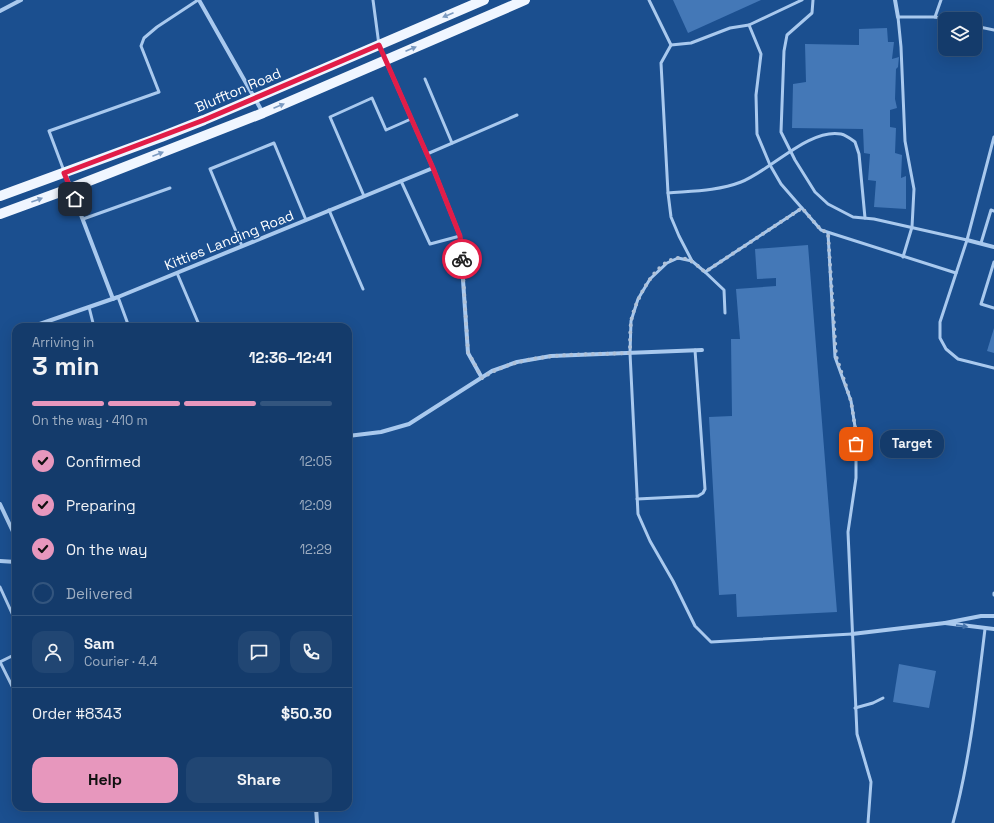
<!DOCTYPE html>
<meta charset="utf-8">
<style>
body{margin:0;font-family:"Space Grotesk",sans-serif;background:#214673;color:#f1f3f6;height:100vh;display:flex;flex-direction:column;font-size:15px;white-space:nowrap}
*{box-sizing:border-box;margin:0}
p{font-size:13px;color:#9dadc1}
.icon{flex:none;width:22px;height:22px;fill:none;stroke:currentColor;stroke-width:2;stroke-linecap:round;stroke-linejoin:round}
.map{position:relative;flex:1;overflow:hidden}
.drawer{position:absolute;left:12px;top:323px;width:340px;height:488px;display:flex;flex-direction:column;background:#143b6b;border-radius:12px;box-shadow:0 4px 16px #0002,0 0 0 1px #33557e}
.drawer>*{flex:none}
.controls{position:absolute;left:938px;top:12px;display:grid;gap:8px}
.controls a{display:grid;place-items:center;width:44px;height:44px;border-radius:8px;background:#143b6b;box-shadow:0 4px 16px #0002,0 0 0 1px #33557e;font-size:20px}
.pin{position:absolute;display:grid;place-items:center;width:34px;height:34px;color:#fff;margin:-17px;border-radius:8px;box-shadow:0 2px 6px #0006}
.courier{position:absolute;display:grid;place-items:center;width:40px;height:40px;margin:-20px;border:3px solid #e11d48;border-radius:50%;background:#fff;color:#222;box-shadow:0 1px 5px #0007}
.bubble{position:absolute;height:28px;border-radius:12px;background:#143b6b;box-shadow:0 4px 16px #0002,0 0 0 1px #33557e;font-size:13px;font-weight:600;line-height:28px;text-align:center}
.summary em{font-style:normal;font-weight:600}
.summary div{display:flex;flex-direction:column-reverse}
.summary{display:flex;align-items:center;justify-content:space-between;height:68px;padding:0 20px}
h1{font-size:26px;font-weight:600;line-height:30px}
.bar{display:grid;grid-template-columns:repeat(4,1fr);gap:6px 4px;align-content:center;height:48px;padding:0 20px}
.bar i{height:5px;border-radius:3px;background:#33557e}
.bar .active{background:#e797bd}
.bar p{grid-column:span 4}
.line{display:flex;align-items:center;gap:10px;padding:0 20px;border-top:1px solid #33557e}
.line div{flex:1}
.round{display:grid;place-items:center;flex:none;width:42px;height:42px;border-radius:12px;background:#214673}
ol{padding:0 20px;list-style:none}
li{display:flex;align-items:center;gap:12px;height:44px}
li p{margin-inline-start:auto}
li .icon{padding:4px;border-radius:50%;background:#e797bd;color:#111;stroke-width:4}
li:last-child{color:#9dadc1}
li i{width:22px;height:22px;border:2px solid #33557e;border-radius:50%}
.primary-button{display:flex;gap:8px;margin-top:auto;padding:8px 20px}
.primary-button a{flex:1;height:46px;border-radius:12px;background:#e797bd;color:#111;font-size:16px;font-weight:600;line-height:46px;text-align:center}
.primary-button a+a{background:#214673;color:#f1f3f6}
.map>svg:first-child{display:block}
.building{fill:#4478b7}
.lines{fill:none;stroke-linecap:round;stroke-linejoin:round}
.service{stroke:#a9c9ee;stroke-width:3}
.minor{stroke:#a9c9ee;stroke-width:4}
.primary{stroke:#f0f6ff;stroke-width:10}
.oneway{fill:#7b9ac1}
.oneway2{fill:#4674ac}
.done{stroke:#afc1d8;stroke-width:4;stroke-dasharray:0 7.2}
.route{stroke:#e11d48;stroke-width:5}
.labels{text-anchor:middle;dominant-baseline:central;stroke-width:3;stroke-linejoin:round;paint-order:stroke}
.street-label{font-size:14px;fill:#fff;stroke:#1b4f8f}
</style>
<div class="map">
<svg width="994" height="823" viewBox="0 0 994 823">
<rect width="100%" height="100%" fill="#1b4f8f"/>
<g class="building">
<polygon points="673,0 761,0 688,33"/>
<polygon points="887,28 888,42 894,42 892,59 899,57 898,67 896,69 895,99 897,108 890,110 890,127 896,128 895,153 902,155 901,178 906,176 906,209 874,207 876,181 868,180 870,154 864,153 863,129 792,128 793,84 806,82 805,44 859,45 859,29"/>
<polygon points="808,245 837,612 737,617 736,594 719,595 709,417 732,416 731,339 740,339 736,289 776,286 776,278 757,279 755,249"/>
<polygon points="994,328 994,353 987,351"/>
<polygon points="899,664 936,671 929,708 893,702"/>
</g>
<g class="lines">
<g class="service">
<polyline points="373,0 379,45 385,58"/>
<polyline points="649,0 671,45 661,63 668,193 671,217 679,236 692,261"/>
<polyline points="802,0 749,25 761,54 756,95 757,134 770,165 781,184 821,230 956,273"/>
<polyline points="813,0 812,13 787,35 784,51 781,132 795,160 815,192 828,204 853,217 874,219 967,240"/>
<polyline points="935,17 941,0"/>
<polyline points="975,26 994,30"/>
<polyline points="671,45 691,43 730,28 749,25"/>
<polyline points="425,79 452,143"/>
<polyline points="994,137 967,240 940,322 940,338 946,349 958,359 994,368"/>
<polyline points="427,154 517,115"/>
<polyline points="64,171 49,131 159,92 141,46 144,38 157,27 198,0"/>
<polyline points="401,181 430,244 460,236"/>
<path d="M668,193C692,191 718,191 741,182C770,171 809,128 841,134C846,135 851,139 855,142L859,154L865,218"/>
<polyline points="364,196 330,117 372,98 386,130 411,119"/>
<polyline points="802,208 705,272 692,261 678,258 667,263 650,279 638,299 631,321 630,353 638,514 650,541 673,581 695,626 711,642 852,634"/>
<polyline points="329,210 363,289"/>
<polyline points="83,219 170,188"/>
<polyline points="828,233 835,357 851,401 856,433 856,478 848,532 857,734 871,782 868,823"/>
<polyline points="981,243 991,210 994,211"/>
<polyline points="242,246 210,169 274,143 306,220"/>
<polyline points="903,257 912,227 914,189 905,141 901,47 898,17 935,17 946,19"/>
<polyline points="994,262 981,304 994,308"/>
<polyline points="705,272 724,290 725,313"/>
<polyline points="177,273 200,327"/>
<polyline points="118,297 129,327"/>
<polyline points="89,307 94,327"/>
<polyline points="637,499 698,496 703,493 705,489 695,350"/>
<polyline points="0,587 16,622"/>
<polyline points="994,595 994,593"/>
<polyline points="0,662 16,694"/>
<polyline points="0,662 16,654"/>
<polyline points="855,708 873,703 883,698"/>
<path d="M953,823C970,760 977,694 985,629"/>
</g>
<g class="minor">
<polyline points="199,0 263,113"/>
<polyline points="895,0 898,17"/>
<polyline points="0,11 21,0"/>
<polyline points="386,61 433,168 460,236 468,353 482,378"/>
<polyline points="65,173 113,299"/>
<polyline points="967,240 994,247"/>
<polyline points="31,327 118,297 433,168"/>
<polyline points="348,436 381,432 409,424 492,371 517,362 551,356 702,350"/>
<polyline points="0,504 16,538"/>
<polyline points="0,561 16,562"/>
<polyline points="994,616 981,616 945,623 994,629"/>
<polyline points="852,634 945,623"/>
<polyline points="316,807 317,823"/>
</g>
<g class="primary">
<polyline points="0,196 161,137 204,120 484,0"/>
<polyline points="0,214 71,188 263,113 525,0"/>
</g>
</g>
<defs><path id="oneway-solid" d="M-6-.8H1V-3.2L6.5 0L1 3.2V.8H-6Z"/></defs>
<g class="oneway">
<use href="#oneway-solid" transform="translate(448 15) rotate(157)"/>
<use href="#oneway-solid" transform="translate(411 49) rotate(-23)"/>
<use href="#oneway-solid" transform="translate(279 106) rotate(-23)"/>
<use href="#oneway-solid" transform="translate(158 154) rotate(-21)"/>
<use href="#oneway-solid" transform="translate(37 200) rotate(-20)"/>
</g>
<use class="oneway2" href="#oneway-solid" transform="translate(962 626) rotate(8)"/>
<g class="lines">
<path class="done" d="M462,259L468,352L482,378C523,351 582,355 630,353C630,343 630,332 631,322C634,302 656,259 679,258C690,258 698,266 705,272L802,208L821,230L828,233L836,356L851,401L856,433V444"/>
<polyline class="route" points="75,199 64,173 204,120 379,45 433,168 460,236 462,259"/>
</g>
<g class="labels">
<g class="street-label">
<text transform="translate(238 90) rotate(-23)">Bluffton Road</text>
<text transform="translate(229 240) rotate(-22)">Kitties Landing Road</text>
</g>
</g>
</svg>
<div class="controls">
<a><svg class="icon" aria-label="layers" viewBox="0 0 24 24"><path d="M12 4l9 5-9 5-9-5zM3 14l9 5 9-5"/></svg></a>
</div>
<div class="pin" style="left:856px;top:444px;background:#ea580c"><svg class="icon" aria-label="bag" viewBox="0 0 24 24"><path d="M5 8h14l-1 12H6zM9 8a3 3 0 0 1 6 0"/></svg></div>
<div class="pin" style="left:75px;top:199px;background:#1f2937"><svg class="icon" aria-label="home" viewBox="0 0 24 24"><path d="M3 11l9-7 9 7M6 9v11h12V9"/></svg></div>
<div class="courier" style="left:462px;top:259px"><svg class="icon" aria-label="bike" viewBox="0 0 24 24"><circle cx="6" cy="16" r="4"/><circle cx="18" cy="16" r="4"/><path d="M6 16l4-8h5l3 8M10 8l3 8H6M13 5h3"/></svg></div>
<div class="bubble" style="left:880px;top:430px;width:64px">Target</div>
<section class="drawer">
<div class="summary"><div><h1>3 min</h1><p>Arriving in</p></div><em>12:36–12:41</em></div>
<div class="bar"><i class="active"></i><i class="active"></i><i class="active"></i><i></i><p>On the way · 410 m</p></div>
<ol>
<li><svg class="icon" aria-label="check" viewBox="0 0 24 24"><path d="M5 12l5 5 9-10"/></svg>Confirmed<p>12:05</p></li>
<li><svg class="icon" aria-label="check" viewBox="0 0 24 24"><path d="M5 12l5 5 9-10"/></svg>Preparing<p>12:09</p></li>
<li><svg class="icon" aria-label="check" viewBox="0 0 24 24"><path d="M5 12l5 5 9-10"/></svg>On the way<p>12:29</p></li>
<li><i></i>Delivered</li>
</ol>
<div class="line" style="height:72px"><a class="round"><svg class="icon" aria-label="person" viewBox="0 0 24 24"><circle cx="12" cy="8" r="4"/><path d="M4 21q1-7 8-7t8 7"/></svg></a><div><b>Sam</b><p>Courier · 4.4</p></div><a class="round"><svg class="icon" aria-label="chat" viewBox="0 0 24 24"><path d="M4 5h16v11H9l-5 4z"/></svg></a><a class="round"><svg class="icon" aria-label="phone" viewBox="0 0 24 24"><path d="M5 4h4l2 5-3 2q2 4 5 5l2-3 5 2v4C11 20 4 13 5 4z"/></svg></a></div>
<div class="line" style="height:52px"><div>Order #8343</div><b>$50.30</b></div>
<div class="primary-button"><a>Help</a><a>Share</a></div>
</section>
</div>
